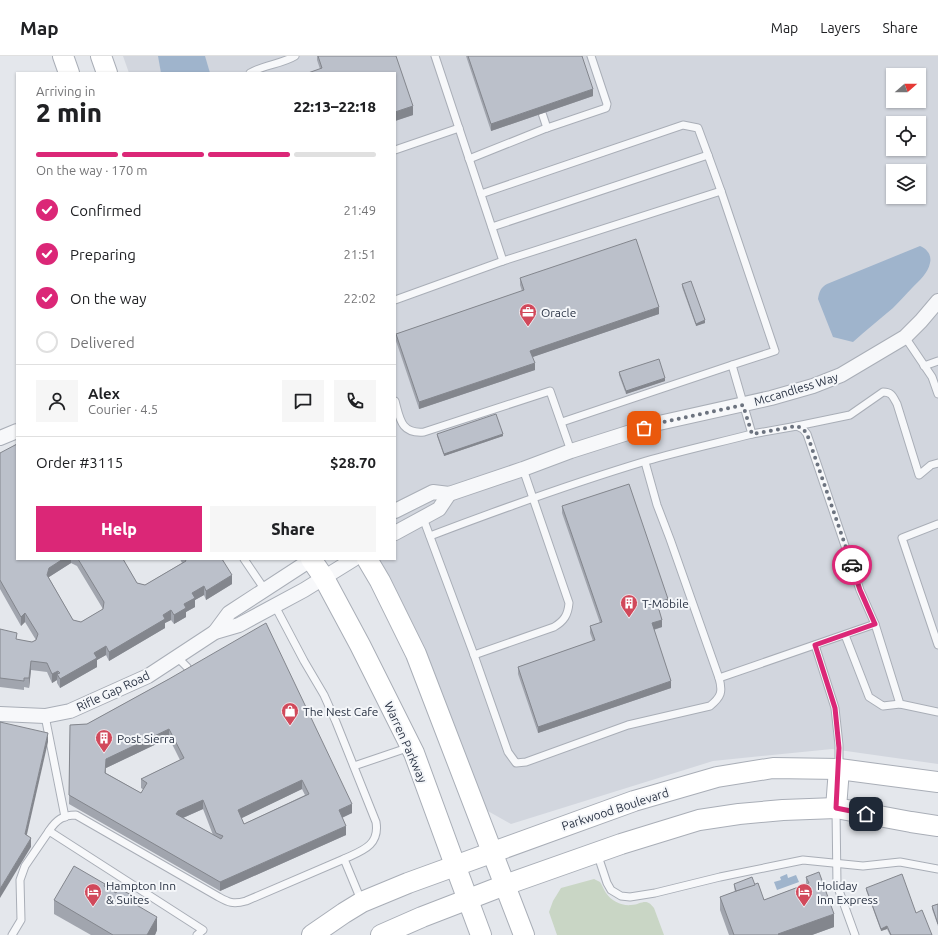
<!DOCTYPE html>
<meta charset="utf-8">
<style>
body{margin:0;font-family:Ubuntu,sans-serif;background:#f6f6f6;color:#202124;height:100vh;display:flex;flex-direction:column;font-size:15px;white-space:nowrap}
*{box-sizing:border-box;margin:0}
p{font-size:13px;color:#757577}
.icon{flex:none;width:22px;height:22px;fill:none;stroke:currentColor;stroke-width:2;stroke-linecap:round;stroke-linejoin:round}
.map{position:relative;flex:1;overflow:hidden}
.panel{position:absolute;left:16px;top:16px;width:380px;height:488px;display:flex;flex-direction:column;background:#fff;border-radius:0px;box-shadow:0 1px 3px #0004}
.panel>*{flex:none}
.needle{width:26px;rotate:70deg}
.tools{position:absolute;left:886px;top:12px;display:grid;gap:8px}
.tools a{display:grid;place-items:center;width:40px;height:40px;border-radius:0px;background:#fff;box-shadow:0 1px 3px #0004;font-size:20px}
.pin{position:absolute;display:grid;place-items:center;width:34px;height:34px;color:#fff;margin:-17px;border-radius:8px;box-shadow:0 2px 6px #0006}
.courier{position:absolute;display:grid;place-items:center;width:40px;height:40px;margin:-20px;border:3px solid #db2777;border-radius:50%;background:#fff;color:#222;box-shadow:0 1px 5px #0007}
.overview em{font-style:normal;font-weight:800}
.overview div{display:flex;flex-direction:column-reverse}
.overview{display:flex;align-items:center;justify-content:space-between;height:68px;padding:0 20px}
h1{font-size:26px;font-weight:800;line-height:30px}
.bar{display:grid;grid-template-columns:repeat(4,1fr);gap:6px 4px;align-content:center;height:48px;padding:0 20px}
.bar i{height:5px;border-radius:3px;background:#e0e0e0}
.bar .on{background:#db2777}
.bar p{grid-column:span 4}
.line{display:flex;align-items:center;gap:10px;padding:0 20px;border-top:1px solid #e0e0e0}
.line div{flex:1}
.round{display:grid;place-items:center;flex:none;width:42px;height:42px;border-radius:0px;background:#f6f6f6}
ol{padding:0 20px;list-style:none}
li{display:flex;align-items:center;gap:12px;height:44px}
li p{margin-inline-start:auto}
li .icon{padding:4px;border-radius:50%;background:#db2777;color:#fff;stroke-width:4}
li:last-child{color:#757577}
li i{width:22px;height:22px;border:2px solid #e0e0e0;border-radius:50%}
.primary-button{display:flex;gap:8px;margin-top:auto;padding:8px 20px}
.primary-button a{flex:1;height:46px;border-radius:0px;background:#db2777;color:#fff;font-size:16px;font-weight:800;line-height:46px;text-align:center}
.primary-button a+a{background:#f6f6f6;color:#202124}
header{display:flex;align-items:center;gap:24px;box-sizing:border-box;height:56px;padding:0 20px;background:#fff;border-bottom:1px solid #e0e0e0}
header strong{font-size:19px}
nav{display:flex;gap:22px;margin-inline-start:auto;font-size:14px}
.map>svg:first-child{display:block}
.built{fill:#d2d6de;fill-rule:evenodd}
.green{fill:#c9d6c5}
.water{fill:#9fb4cc}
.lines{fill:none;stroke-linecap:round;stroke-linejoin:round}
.service-casing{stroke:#a9aeb7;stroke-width:9}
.minor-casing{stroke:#a9aeb7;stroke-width:16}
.secondary-casing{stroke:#a9aeb7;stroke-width:22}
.service{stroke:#f7f8fa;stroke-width:7}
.minor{stroke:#f7f8fa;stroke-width:14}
.secondary{stroke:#fff;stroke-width:20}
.wall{fill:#a1a5ae;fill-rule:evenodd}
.shaded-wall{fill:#83868d}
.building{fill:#bbc0ca;stroke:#83868d;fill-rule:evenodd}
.done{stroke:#6c737f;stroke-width:4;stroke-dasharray:0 7.2}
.route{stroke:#db2777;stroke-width:5}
.labels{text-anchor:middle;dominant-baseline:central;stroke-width:4;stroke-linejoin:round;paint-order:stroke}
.poi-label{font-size:12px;fill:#2b3445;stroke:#f4f6f9;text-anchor:start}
.street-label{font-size:12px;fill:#2b3445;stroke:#f4f6f9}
</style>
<header>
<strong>Map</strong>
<nav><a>Map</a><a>Layers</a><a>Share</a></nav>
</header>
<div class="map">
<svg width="938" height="879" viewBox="0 0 938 879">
<rect width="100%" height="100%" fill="#e4e7ec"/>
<path class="built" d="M123,0H938V708L832,693L713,705L511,768L486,754L377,503H395V17H129ZM893,19H919V45H893ZM893,67H919V93H893ZM893,115H919V141H893Z"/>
<path class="green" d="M594,823L600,826C602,829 604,834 606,837C611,845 622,850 631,849C642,848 646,841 654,852L664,879H557L549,856L553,845L561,832Z"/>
<g class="water">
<polygon points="158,0 205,0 210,17 161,17"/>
<path d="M920,190C927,193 932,199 930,207C928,217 919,225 912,232C906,238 900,245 893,252C880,263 866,274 853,286L833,281L818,243C819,236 821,231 827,228Z"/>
<polygon points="787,818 788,822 796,819 799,826 777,834 774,826 781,824 780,821"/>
</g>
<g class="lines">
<g class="service-casing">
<g id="service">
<path d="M250,17C263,9 282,8 295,0"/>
<polyline points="542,57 547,72"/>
<polyline points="395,94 459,72"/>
<polyline points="469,103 544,73 606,52 607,48 591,0"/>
<polyline points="481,138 683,69 698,72 708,99"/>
<polyline points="492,171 708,99 721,135"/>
<polyline points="395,244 503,205"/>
<polyline points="905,281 932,321 938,338"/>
<polyline points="924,310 938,305"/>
<path d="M395,345C400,363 401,378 424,376L550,335L571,395"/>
<polyline points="562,366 732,309"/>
<path d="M797,370L850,359L883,336C892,336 893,341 897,348L919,419L931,409L938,407"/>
<polyline points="645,406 657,449 670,483 719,622"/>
<path d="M423,462L474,599L508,696L516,707L526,706L628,669L710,650C721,641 723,636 719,622L875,568L860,534L807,378L803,373L797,370L752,378L732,309L775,295L721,135L503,205L435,0"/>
<polyline points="938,468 902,482 938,589"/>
<path d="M430,480C501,453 573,427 646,405C681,395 717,387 752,378"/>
<polyline points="244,503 265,534"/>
<path d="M275,550L304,605L324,639L336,666L376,766C380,790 361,795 344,803L361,844"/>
<polyline points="875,568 900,648 938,656"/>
<polyline points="845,579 869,641 883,650 900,648"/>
<polyline points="815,589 835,652 839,689 839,712"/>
<path d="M474,599L554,571C564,565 568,559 569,547L523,413"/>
<polyline points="177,601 187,611 192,619"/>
<polyline points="45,660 65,761"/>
<polyline points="354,710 410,691"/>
<polyline points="836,754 837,829 855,879"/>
<path d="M49,775C56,764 63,759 76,759L217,840C228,846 232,849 246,845L344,803"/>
<polyline points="597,797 607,827 611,834 621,840 630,841 655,837 720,821 803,804 863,810 900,806 938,813"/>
<polyline points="12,879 21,864 20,824 25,810 49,775 203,874 197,879"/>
</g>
</g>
<g class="minor-casing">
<g id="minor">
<polyline points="0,382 17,375"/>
<polyline points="395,455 433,436 449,438 523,413 571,395 659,367 771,342 813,330 841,319 905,281 921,265 938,245"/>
<polyline points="395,477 439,453 449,438"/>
<polyline points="215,576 229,557 312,503"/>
<polyline points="0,658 45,660 70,655 148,620 215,576 239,569 304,534 354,503"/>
</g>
</g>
<g class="secondary-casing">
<g id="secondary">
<polyline points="63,0 69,17"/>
<polyline points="101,0 107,17"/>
<polyline points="311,503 324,522 360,589 414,697 455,809 481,879"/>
<polyline points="367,503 380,525 416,598 524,879"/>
<polyline points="836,752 839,713"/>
<polyline points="312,879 344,857 362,846 408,827 634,745 717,721 773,712 839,713 938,726"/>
<polyline points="381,879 422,861 505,829 621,788 699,764 739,758 783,754 836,752 911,766 938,770"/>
</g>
</g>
<use href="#service" class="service"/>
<use href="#minor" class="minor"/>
<use href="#secondary" class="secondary"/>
</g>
<g class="wall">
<polygon points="317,0 396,0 413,59 395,65 395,17 320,13 317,4"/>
<polygon points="466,0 582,0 593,40 491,75"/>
<polygon points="520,222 659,258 532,301 535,314 419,353 396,285 396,278 522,235 520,229"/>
<polygon points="682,228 705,267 696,270 682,231"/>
<polygon points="619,316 665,325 626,338 619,319"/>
<polygon points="437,378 503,380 444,400 437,380"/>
<path d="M0,397L17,503H123L137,527L145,529L182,507L180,503H222L232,528L206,544L204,539L195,544V551L186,556V561L174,568L171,564L165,567V572L109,605L106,599L97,604V611L60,632L57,627V624L52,627L47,616L31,614L29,632L24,631V634L0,631V573L17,584L32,586L36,584L25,566L21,570L0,533ZM71,507L77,510L103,553L81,566L73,564L49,522V521Z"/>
<polygon points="562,450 668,550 659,553 662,571 654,574 671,632 538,677 518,618 518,611 593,585 590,577 590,570 600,567 562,457"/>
<path d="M169,623L352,757L342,762L346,779L220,835L69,748L70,669L87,668ZM169,682L180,704L141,723V732L144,734L141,737L106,717V712ZM302,733L305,739L244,768L241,762ZM203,753L213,779L183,762Z"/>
<polygon points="806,821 834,871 812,879 729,879 720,854 720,841 735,836 734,830 734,828 755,829 764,844 806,828"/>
<polygon points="105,830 131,845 157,874 155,879 91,879 54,858 54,844"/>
<polygon points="866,832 916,857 932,879 890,879 887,873 881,875 866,834"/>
<polygon points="938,848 938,870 932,853 932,850"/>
</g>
<g class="shaded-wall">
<polygon points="593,33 593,40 491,75 491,68"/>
<polygon points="413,50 413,59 395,65 395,56"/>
<polygon points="659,251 659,258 530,302 530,295"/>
<polygon points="705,264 705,267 696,270 696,268"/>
<polygon points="535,307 535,314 419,353 419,346"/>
<polygon points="665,322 665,325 626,338 626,335"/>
<polygon points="503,378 503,380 444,400 444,398"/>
<polygon points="63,503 71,503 71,507 49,521 47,528 47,519 49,512"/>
<polygon points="232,519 232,528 206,544 206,535"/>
<polygon points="204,530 204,539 195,544 195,551 186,556 186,561 174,568 174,559 184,548 192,537"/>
<polygon points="668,543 668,550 657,554 657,547"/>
<polygon points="171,554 171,564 165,567 165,572 109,605 109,596 163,559"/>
<polygon points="25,557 25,566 21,570 21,561"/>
<polygon points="662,564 662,571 652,574 652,567"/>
<polygon points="106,590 106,599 97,604 97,611 60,632 60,623 94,597"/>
<polygon points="31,605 31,614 29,632 29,622"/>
<polygon points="58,615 57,624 52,627 52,618"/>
<polygon points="671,625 671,632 538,677 538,671"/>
<polygon points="169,673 169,682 106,712 106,703"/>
<polygon points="48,677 48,686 25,787 25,778"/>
<polygon points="302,724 302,733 238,764 238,754"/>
<polygon points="203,744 203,753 178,764 176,758 178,755"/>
<polygon points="352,748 352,757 339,763 339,754"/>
<polygon points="346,770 346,779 220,835 220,826"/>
<polygon points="31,782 31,791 0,842 0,833"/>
<polygon points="131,839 131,853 128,844"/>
<polygon points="834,858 834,871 812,879 778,879 778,878"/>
<polygon points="157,861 157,874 155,879 147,879"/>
<polygon points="887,870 887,873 881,875 881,873"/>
</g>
<g class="building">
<polygon points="318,0 396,0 413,50 395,56 395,17 308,17 322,12"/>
<polygon points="468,0 582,0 593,33 491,68"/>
<polygon points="636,183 659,251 530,295 535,307 419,346 396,278 524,234 520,222"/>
<polygon points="691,225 705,264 696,268 682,228"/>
<polygon points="659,303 665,322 626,335 619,316"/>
<polygon points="496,358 503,378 444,398 437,378"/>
<polygon points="17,388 17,503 63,503 49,512 47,519 73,564 81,566 103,553 104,546 78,503 123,503 137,527 145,529 186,505 185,503 222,503 232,519 206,535 204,530 192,537 195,542 184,548 186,552 174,559 171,554 163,559 165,563 109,596 106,590 94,597 97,602 60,623 57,618 60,617 58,615 52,618 47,607 31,605 29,622 24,622 24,625 0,622 0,573 17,577 16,583 32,586 36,584 38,578 25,557 21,561 0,524 0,397"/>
<polygon points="629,428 668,543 657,547 662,564 652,567 671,625 538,671 518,611 595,584 590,570 602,566 562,450"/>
<path d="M266,567L352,748L339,754L346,770L220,826L69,739L70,669L87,668L169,623ZM169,673L184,702L141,723L147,727L141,737L105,717L106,703ZM302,724L309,738L244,768L238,754ZM203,744L216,777L223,780L221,783L176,758L178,755Z"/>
<polygon points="0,666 48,677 25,778 31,782 0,833"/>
<polygon points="74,810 105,828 104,830 116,837 119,832 131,839 128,844 157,861 147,879 113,879 54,844"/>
<polygon points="819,816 834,858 778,878 779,879 734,879 720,841 758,827 764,844 809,827 806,821"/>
<polygon points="902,818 916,857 922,854 932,879 891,879 887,870 881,873 866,832"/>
<polygon points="752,821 755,829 736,835 734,828"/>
<polygon points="938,848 938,868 932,850"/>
</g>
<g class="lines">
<polyline class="done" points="644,372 659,367 743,349 752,378 797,370 803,373 807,378 852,509"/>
<polyline class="route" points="852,509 860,534 875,568 815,589 835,652 839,692 836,752 866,758"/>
</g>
<defs>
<g id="office-pin" transform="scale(0.9)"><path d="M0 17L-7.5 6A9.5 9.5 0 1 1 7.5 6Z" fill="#d1495b" stroke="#f4f6f9"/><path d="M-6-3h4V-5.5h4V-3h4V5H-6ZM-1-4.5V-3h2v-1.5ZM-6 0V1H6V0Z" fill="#fff"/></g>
<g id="building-pin" transform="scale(0.9)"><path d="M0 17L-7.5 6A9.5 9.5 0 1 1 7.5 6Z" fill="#d1495b" stroke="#f4f6f9"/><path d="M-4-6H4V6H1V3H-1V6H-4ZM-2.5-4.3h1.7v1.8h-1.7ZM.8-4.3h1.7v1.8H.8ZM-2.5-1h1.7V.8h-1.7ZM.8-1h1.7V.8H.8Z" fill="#fff"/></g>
<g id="shop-pin" transform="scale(0.9)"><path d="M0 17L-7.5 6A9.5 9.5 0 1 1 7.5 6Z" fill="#d1495b" stroke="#f4f6f9"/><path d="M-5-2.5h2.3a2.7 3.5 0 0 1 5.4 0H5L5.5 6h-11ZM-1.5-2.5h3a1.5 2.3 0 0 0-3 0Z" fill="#fff"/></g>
<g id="hotel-pin" transform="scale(0.9)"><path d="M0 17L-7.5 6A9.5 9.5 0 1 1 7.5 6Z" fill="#d1495b" stroke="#f4f6f9"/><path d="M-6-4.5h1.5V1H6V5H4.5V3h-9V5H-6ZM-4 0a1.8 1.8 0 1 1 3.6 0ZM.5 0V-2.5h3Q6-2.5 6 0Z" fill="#fff"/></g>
</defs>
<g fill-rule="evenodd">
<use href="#office-pin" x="528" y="256"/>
<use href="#building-pin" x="629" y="547"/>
<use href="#shop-pin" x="290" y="655"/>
<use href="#building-pin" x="104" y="682"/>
<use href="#hotel-pin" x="93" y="836"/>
<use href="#hotel-pin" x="804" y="836"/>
</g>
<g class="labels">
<g class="poi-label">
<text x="541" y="256">Oracle</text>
<text x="642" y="547">T-Mobile</text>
<text x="303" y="655">The Nest Cafe</text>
<text x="117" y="682">Post Sierra</text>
<text x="106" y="829">Hampton Inn<tspan x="106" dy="14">&amp; Suites</tspan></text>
<text x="817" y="829">Holiday<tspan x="817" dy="14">Inn Express</tspan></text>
</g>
<g class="street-label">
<text transform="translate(796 333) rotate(-17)">Mccandless Way</text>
<text transform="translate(113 635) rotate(-25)">Rifle Gap Road</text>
<text transform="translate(406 686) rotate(66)">Warren Parkway</text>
<text transform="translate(615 753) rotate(-18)">Parkwood Boulevard</text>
</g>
</g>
</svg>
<div class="tools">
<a><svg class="needle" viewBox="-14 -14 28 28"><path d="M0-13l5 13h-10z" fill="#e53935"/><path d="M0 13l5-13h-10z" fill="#757577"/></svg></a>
<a><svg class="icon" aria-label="locate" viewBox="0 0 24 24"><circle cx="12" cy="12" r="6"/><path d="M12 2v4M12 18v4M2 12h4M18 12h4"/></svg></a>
<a><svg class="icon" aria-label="layers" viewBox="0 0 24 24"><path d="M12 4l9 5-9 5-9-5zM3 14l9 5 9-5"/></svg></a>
</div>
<div class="pin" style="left:644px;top:372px;background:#ea580c"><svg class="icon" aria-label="bag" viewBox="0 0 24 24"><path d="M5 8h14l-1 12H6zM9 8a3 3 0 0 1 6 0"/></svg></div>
<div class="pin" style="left:866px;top:758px;background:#1f2937"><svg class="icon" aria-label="home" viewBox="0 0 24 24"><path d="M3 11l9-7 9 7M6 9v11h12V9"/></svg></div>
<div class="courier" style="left:852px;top:509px"><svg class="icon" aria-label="car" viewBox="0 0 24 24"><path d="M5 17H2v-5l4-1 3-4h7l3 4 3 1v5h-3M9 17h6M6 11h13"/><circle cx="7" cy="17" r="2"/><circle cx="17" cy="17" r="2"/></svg></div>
<section class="panel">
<div class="overview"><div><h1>2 min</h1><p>Arriving in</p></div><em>22:13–22:18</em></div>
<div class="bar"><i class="on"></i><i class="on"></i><i class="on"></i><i></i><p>On the way · 170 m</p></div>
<ol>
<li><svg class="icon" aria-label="check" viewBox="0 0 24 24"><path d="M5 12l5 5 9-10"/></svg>Confirmed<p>21:49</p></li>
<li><svg class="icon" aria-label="check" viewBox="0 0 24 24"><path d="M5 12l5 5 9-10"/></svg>Preparing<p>21:51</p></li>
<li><svg class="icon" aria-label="check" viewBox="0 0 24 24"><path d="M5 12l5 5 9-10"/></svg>On the way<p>22:02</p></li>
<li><i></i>Delivered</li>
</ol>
<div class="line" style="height:72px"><a class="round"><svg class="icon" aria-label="person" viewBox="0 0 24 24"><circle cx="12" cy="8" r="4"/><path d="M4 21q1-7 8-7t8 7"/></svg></a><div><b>Alex</b><p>Courier · 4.5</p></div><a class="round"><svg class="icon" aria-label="chat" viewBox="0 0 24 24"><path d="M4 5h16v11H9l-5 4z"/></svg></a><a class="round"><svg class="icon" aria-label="phone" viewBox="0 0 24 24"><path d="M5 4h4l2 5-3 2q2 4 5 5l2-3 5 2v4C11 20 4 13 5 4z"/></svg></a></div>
<div class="line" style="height:52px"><div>Order #3115</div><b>$28.70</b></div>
<div class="primary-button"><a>Help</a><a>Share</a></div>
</section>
</div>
